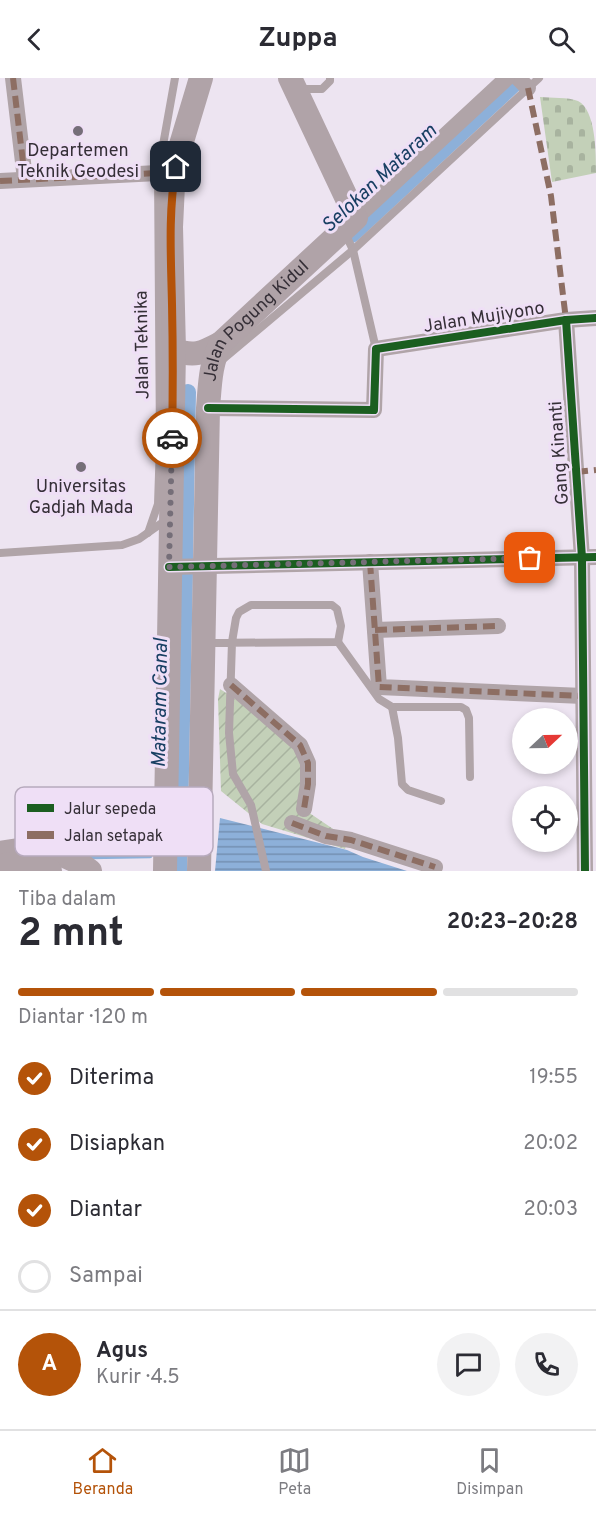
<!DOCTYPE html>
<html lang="id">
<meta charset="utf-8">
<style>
body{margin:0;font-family:Overpass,sans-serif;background:#f2f2f3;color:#2b2b33;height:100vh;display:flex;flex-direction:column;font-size:22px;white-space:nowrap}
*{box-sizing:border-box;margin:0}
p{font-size:20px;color:#7c7c81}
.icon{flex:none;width:33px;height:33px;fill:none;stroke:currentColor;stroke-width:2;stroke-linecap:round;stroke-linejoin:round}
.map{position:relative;height:793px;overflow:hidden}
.details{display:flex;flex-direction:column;background:#fff;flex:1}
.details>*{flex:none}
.needle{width:39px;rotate:68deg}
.controls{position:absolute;left:512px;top:630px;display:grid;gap:12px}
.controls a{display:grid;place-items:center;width:66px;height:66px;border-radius:50%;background:#fff;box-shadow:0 3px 9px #0003;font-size:30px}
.pin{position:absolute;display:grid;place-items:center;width:51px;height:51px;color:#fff;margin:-26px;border-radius:12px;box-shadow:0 3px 9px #0006}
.courier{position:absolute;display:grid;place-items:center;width:60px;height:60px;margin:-30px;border:4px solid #b45309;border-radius:50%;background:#fff;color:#222;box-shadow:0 2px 8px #0007}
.overview em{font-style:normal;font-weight:700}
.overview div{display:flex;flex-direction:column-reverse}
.overview{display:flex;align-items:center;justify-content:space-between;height:102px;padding:0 18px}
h1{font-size:39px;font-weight:700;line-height:45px}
.bar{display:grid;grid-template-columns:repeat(4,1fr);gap:9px 6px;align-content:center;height:72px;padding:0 18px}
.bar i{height:8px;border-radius:4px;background:#e1e1e2}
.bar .active{background:#b45309}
.bar p{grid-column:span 4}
.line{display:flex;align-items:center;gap:15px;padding:0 18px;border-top:2px solid #e1e1e2}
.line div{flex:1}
.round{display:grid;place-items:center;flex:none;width:63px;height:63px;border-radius:32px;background:#f2f2f3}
ol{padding:0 18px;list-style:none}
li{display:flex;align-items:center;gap:18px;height:66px}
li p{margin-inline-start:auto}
li .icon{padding:6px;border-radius:50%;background:#b45309;color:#fff;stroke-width:4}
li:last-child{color:#7c7c81}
li i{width:33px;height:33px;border:3px solid #e1e1e2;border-radius:50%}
header{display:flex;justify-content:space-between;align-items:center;height:78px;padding:0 18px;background:#fff;font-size:27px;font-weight:700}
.tab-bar{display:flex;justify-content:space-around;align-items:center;height:84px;border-top:2px solid #e1e1e2;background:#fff;font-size:16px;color:#7c7c81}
.tab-bar a{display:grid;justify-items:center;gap:3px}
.tab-bar .active{color:#b45309}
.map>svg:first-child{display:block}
.cemetery{fill:url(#cemetery-stones)}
.garden{fill:url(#garden-furrows)}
.water{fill:url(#water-rules)}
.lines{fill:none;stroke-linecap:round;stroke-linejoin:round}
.stream{stroke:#8db0d9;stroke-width:4.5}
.canal{stroke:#8db0d9;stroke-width:16}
.lane{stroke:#b0a4a8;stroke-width:8}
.street{stroke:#b0a4a8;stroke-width:16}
.secondary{stroke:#b0a3a8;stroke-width:24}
.quiet{stroke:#8d6e63;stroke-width:6;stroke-dasharray:12 6;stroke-linecap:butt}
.cycleway-casing{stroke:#efdff6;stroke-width:11}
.cycleway{stroke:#1b5e20;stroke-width:8}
.done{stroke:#756e78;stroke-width:6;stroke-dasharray:0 10.8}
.route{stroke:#b45309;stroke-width:8}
.poi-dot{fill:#756e78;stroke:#efdff6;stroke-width:2}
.labels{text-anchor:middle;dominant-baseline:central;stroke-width:6;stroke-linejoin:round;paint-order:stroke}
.poi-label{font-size:18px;fill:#352f37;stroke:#efdff6}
.street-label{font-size:18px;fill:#352f37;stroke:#efdff6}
.water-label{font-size:20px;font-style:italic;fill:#183f63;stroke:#efdff6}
.key{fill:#efdff6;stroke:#b7aabd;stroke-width:1.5}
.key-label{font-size:16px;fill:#352f37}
</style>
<header><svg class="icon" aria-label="back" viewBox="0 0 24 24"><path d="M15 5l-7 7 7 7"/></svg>Zuppa<svg class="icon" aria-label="search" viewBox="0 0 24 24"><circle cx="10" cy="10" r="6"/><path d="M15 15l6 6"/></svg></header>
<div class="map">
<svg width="596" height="793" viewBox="0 0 596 793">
<defs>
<pattern id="cemetery-stones" width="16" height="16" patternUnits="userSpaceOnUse" patternTransform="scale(1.5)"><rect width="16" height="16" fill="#c3d0b8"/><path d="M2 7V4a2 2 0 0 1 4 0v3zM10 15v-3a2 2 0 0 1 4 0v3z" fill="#a8b39f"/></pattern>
<pattern id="garden-furrows" width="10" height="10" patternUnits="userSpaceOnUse" patternTransform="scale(1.5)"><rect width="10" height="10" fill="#c3d0b8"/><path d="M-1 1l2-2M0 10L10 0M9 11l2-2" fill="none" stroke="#a8b39f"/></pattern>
<pattern id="water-rules" width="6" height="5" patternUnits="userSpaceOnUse" patternTransform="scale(1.5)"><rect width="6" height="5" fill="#8db0d9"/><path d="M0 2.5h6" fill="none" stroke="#7490b1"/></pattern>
</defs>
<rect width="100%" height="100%" fill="#ede4f1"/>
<path class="cemetery" d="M540,19C551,20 568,19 578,23C596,32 596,75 596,95L552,104Z"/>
<polygon class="garden" points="220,611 268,642 305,684 302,730 348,761 345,771 262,746 221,713 218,621"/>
<polygon class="water" points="220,740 347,772 363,779 407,793 215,793"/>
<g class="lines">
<polyline class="stream" points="90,779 150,778"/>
<g class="canal">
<polyline points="352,157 521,0"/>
<polyline points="185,482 188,314"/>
<polyline points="179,793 185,494"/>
</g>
<g class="lane">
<polyline points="299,11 322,11 330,3 330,0"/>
<polyline points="344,153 353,172 376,271"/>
<polyline points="221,283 353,172 539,0"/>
<polyline points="148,455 158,426 160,366 158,95 175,0"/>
<polyline points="0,475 122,467 139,461 166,442"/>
<polyline points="338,564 379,621 392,629 461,629 466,632 469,640 470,699"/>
<polyline points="205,565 338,564 341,548 337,531 332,527 251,527 239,534 236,540 232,564 229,655 233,696 251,727 266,793"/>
<polyline points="392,629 398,660 402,706 408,712 441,723"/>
</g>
<g class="street">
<polyline points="13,0 25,101"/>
<polyline points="518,0 528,10"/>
<polyline points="0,103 158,95"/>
<polyline points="356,140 507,0"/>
<polyline points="566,242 582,480 585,793"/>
<polyline points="208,330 374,332 376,271 566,242 596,240"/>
<polyline points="370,484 379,609 583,618"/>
<polyline points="169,489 596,479"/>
<polyline points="375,552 498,548"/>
<polyline points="231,607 300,667 308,685 308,706 304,731"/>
<polyline points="292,745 326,758 351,762 435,789"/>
</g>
<g class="secondary">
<path d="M174,272C195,279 202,275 221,265"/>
<path d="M0,775C33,768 63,771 90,793"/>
<polyline points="6,787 22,785 50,793"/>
<polyline points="165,793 174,272 171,149 173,107 180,70 201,0"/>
<path id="s1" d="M199,793L208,330C210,308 210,285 221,265L356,140L290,0"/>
</g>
<g class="quiet">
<polyline points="13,0 25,101"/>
<polyline points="528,10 551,118 566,242"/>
<polyline points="0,103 158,95"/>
<polyline points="576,394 596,392"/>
<polyline points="370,484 379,609 583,618"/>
<polyline points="375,552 498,548"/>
<polyline points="231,607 300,667 308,685 308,706 304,731"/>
<polyline points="292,745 326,758 351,762 435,789"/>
</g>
<g class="cycleway-casing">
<g id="cycleway">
<polyline points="566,242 582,480 585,793"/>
<polyline points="208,330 374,332 376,271 566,242 596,240"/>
<polyline points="169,489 596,479"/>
</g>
</g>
<use href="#cycleway" class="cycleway"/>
</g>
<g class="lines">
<polyline class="done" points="172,360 169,489 530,480"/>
<path class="route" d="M172,360C173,315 173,271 172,226C171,180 168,134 176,89"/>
</g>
<g class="poi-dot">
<circle cx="78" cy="53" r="6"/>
<circle cx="81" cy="389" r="6"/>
</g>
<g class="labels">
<g class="poi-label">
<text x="78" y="73">Departemen<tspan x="78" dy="21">Teknik Geodesi</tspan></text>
<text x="81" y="409">Universitas<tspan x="81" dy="21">Gadjah Mada</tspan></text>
</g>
<g class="street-label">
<text transform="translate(484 240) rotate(-9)">Jalan Mujiyono</text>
<text stroke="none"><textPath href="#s1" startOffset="568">Jalan Pogung Kidul</textPath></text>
<text transform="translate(143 267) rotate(-91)">Jalan Teknika</text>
<text transform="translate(560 375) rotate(-94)">Gang Kinanti</text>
</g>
<g class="water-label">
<text transform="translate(380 101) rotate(-43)">Selokan Mataram</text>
<text transform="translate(161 625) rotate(-89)">Mataram Canal</text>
</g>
</g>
<rect x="15" y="709" width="198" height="69" rx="9" class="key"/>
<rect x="27" y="726" width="27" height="8" fill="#1b5e20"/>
<rect x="27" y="753" width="27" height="8" fill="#8d6e63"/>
<g class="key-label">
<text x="64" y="736">Jalur sepeda</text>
<text x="64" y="763">Jalan setapak</text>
</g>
</svg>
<div class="controls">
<a><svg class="needle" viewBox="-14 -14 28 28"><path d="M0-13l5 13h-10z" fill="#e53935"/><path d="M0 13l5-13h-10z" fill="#7c7c81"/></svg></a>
<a><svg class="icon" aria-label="locate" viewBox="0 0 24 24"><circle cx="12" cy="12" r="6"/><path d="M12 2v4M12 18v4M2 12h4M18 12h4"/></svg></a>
</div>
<div class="pin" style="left:530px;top:480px;background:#ea580c"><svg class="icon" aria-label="bag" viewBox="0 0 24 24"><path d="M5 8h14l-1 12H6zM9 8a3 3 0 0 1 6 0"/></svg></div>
<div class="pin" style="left:176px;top:89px;background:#1f2937"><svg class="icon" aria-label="home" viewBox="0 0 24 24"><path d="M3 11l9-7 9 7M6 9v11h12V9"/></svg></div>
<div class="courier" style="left:172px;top:360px"><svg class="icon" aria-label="car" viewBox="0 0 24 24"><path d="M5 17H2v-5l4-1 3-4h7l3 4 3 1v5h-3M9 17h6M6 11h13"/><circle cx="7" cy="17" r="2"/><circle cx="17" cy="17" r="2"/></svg></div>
</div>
<section class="details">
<div class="overview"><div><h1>2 mnt</h1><p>Tiba dalam</p></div><em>20:23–20:28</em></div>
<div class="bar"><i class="active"></i><i class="active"></i><i class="active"></i><i></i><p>Diantar · 120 m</p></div>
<ol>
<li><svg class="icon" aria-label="check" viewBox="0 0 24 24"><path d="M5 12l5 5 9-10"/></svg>Diterima<p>19:55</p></li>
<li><svg class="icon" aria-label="check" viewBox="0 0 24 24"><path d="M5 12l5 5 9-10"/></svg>Disiapkan<p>20:02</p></li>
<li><svg class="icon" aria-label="check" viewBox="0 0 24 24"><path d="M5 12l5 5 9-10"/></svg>Diantar<p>20:03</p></li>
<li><i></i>Sampai</li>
</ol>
<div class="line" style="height:108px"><b class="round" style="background:#b45309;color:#fff">A</b><div><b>Agus</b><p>Kurir · 4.5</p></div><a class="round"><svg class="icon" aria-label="chat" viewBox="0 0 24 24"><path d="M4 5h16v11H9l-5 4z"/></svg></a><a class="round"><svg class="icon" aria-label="phone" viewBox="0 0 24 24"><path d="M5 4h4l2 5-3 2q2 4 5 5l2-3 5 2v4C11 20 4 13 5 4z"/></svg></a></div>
</section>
<nav class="tab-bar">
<a class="active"><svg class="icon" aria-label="home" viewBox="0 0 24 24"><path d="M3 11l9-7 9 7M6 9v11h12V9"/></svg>Beranda</a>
<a><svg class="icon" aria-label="map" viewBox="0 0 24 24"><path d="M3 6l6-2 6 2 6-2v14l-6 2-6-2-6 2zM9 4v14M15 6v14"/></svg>Peta</a>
<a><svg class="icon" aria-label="saved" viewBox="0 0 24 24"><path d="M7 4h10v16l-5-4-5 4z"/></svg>Disimpan</a>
</nav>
